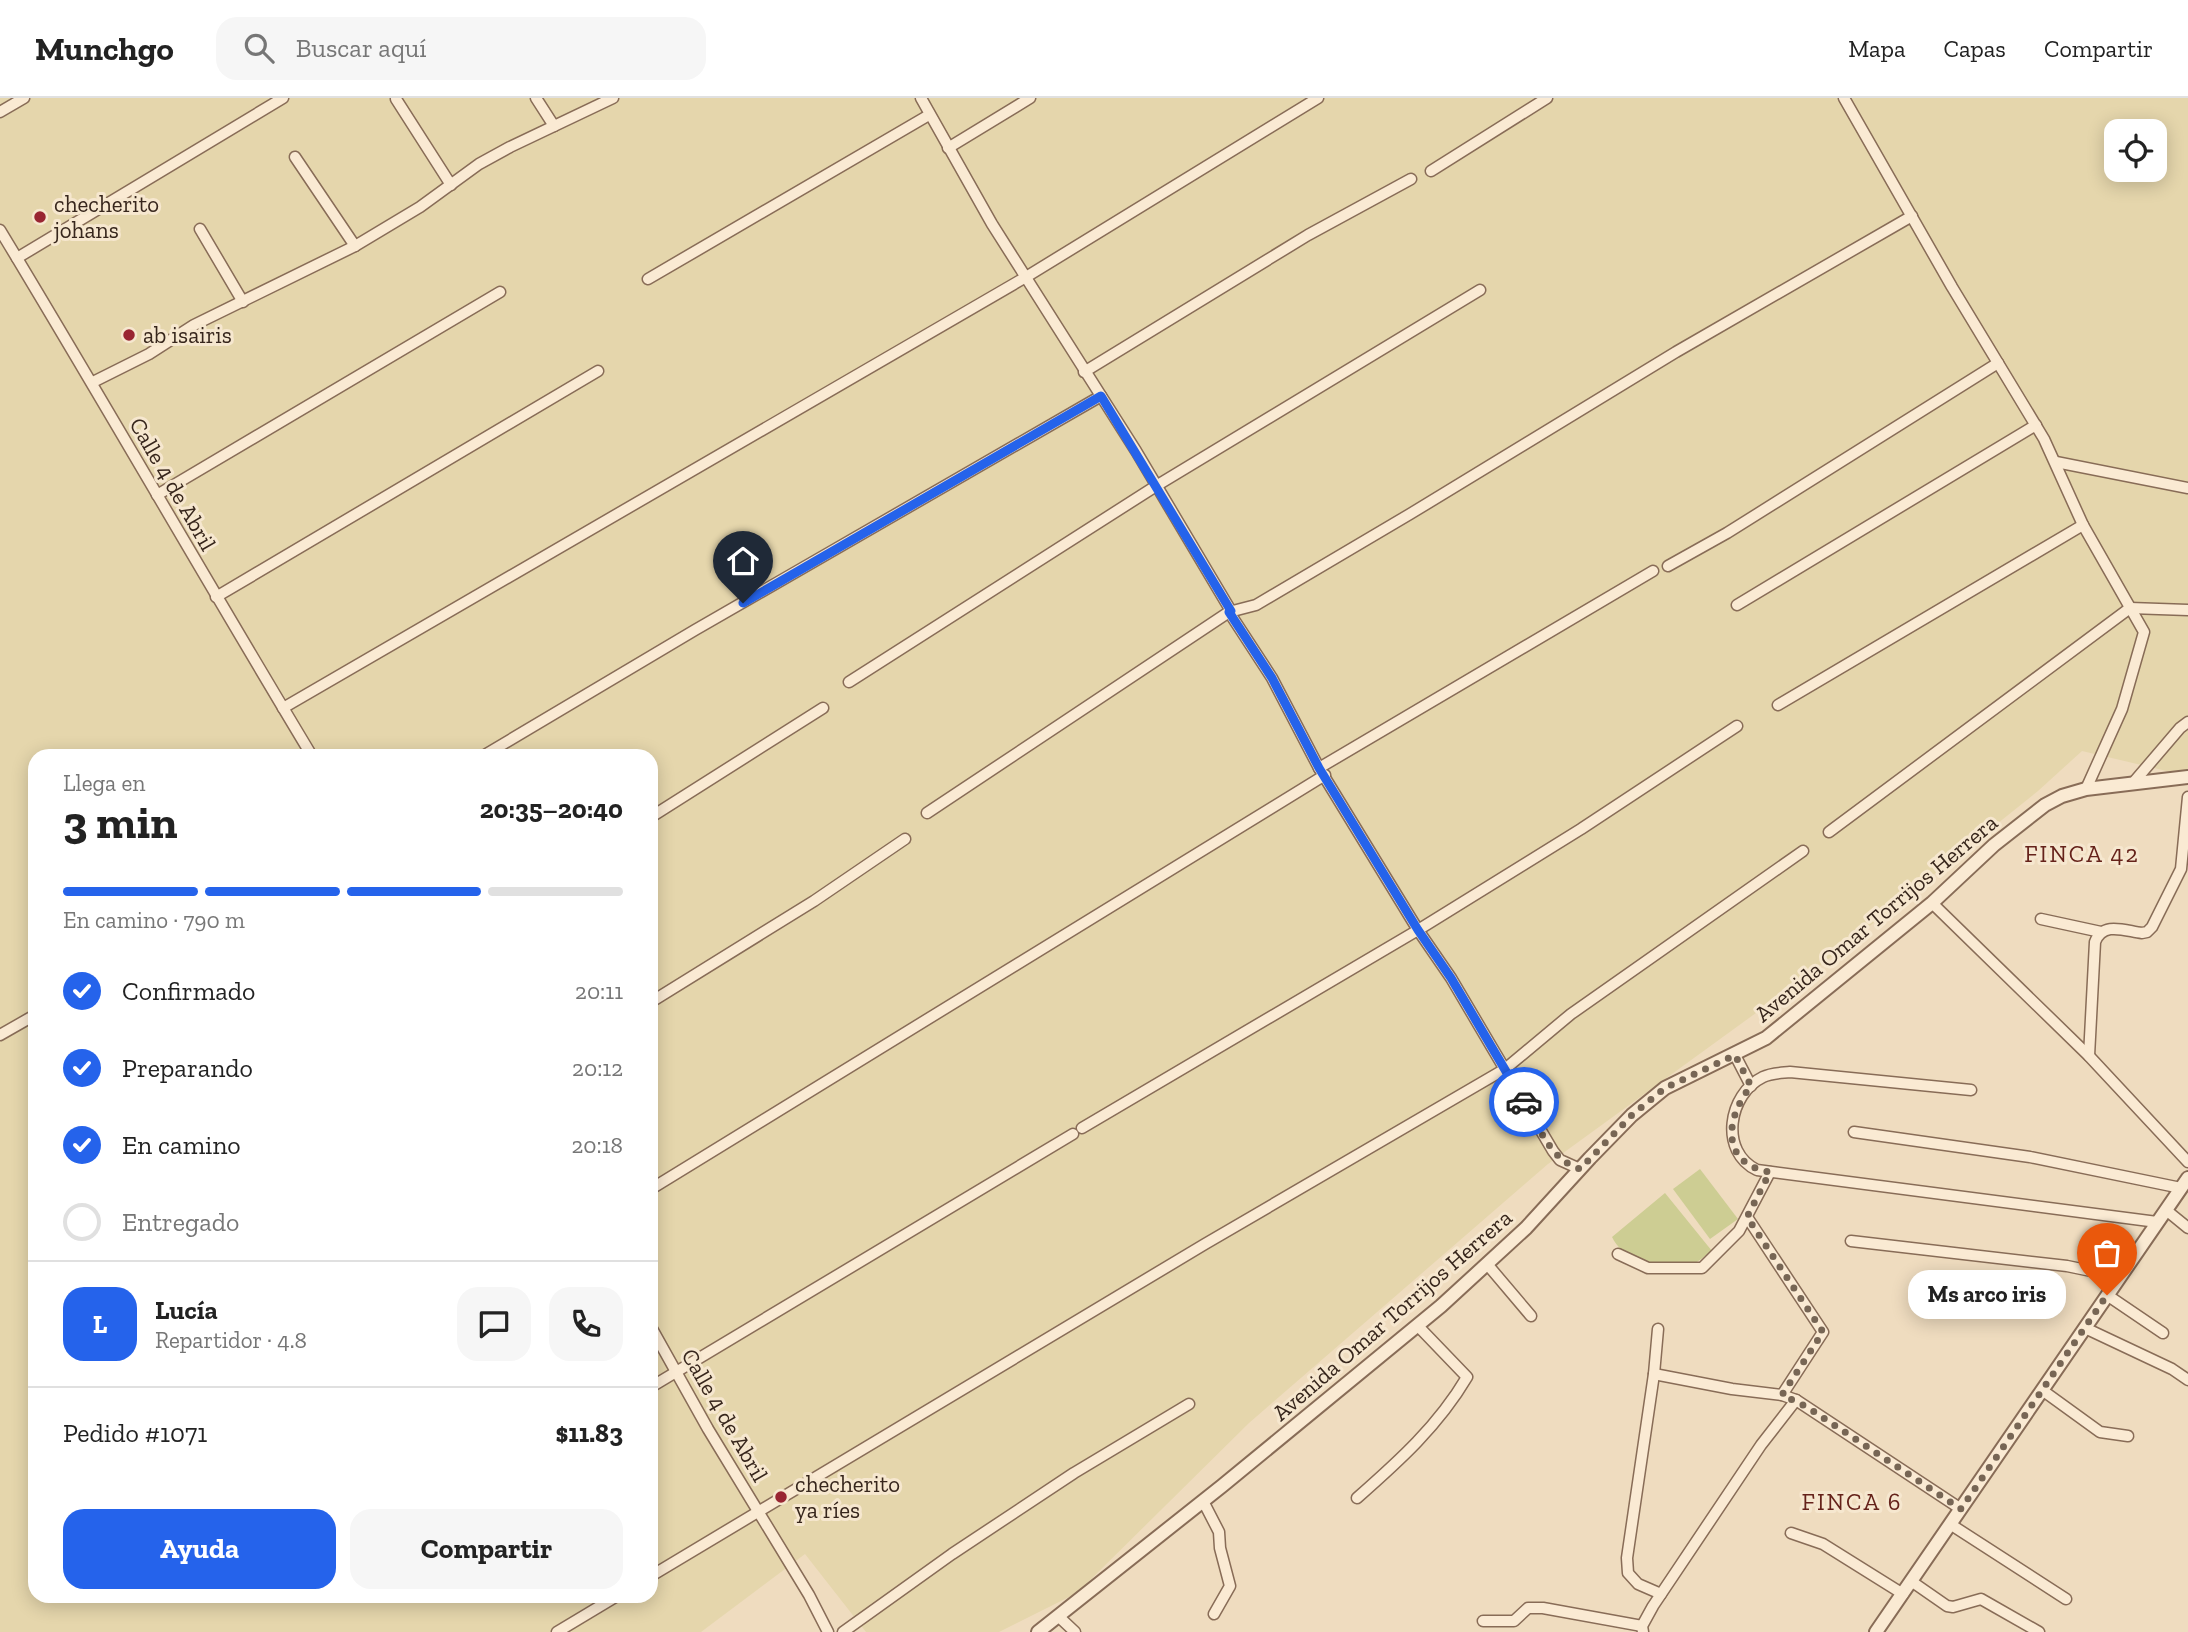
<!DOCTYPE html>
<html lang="es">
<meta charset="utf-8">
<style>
body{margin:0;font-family:"Zilla Slab",serif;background:#f6f6f6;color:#222;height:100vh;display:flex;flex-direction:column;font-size:26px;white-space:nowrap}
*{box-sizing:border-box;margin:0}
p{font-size:23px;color:#767676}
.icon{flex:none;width:38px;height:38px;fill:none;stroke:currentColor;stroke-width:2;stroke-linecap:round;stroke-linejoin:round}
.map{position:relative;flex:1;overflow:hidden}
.details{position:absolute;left:28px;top:651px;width:630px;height:854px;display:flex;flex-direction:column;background:#fff;border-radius:21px;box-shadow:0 4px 18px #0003}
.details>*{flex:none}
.tools{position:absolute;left:2104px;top:21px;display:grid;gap:14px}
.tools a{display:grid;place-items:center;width:63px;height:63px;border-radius:14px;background:#fff;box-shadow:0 4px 18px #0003;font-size:35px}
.pin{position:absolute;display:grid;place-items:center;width:60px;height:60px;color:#fff;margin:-72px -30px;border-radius:50% 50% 50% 0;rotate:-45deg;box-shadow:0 0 7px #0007}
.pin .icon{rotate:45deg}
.courier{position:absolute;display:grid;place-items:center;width:70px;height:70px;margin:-35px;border:5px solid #2563eb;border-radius:50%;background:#fff;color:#222;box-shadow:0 2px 9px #0007}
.bubble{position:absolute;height:49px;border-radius:21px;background:#fff;box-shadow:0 4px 18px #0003;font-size:23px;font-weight:700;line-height:49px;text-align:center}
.summary em{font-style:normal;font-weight:700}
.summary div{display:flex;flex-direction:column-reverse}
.summary{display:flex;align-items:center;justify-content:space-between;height:119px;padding:0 35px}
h1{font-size:46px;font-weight:700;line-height:52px}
.bar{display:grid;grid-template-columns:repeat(4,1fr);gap:10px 7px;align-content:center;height:84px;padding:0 35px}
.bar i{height:9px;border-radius:5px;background:#e0e0e0}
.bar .active{background:#2563eb}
.bar p{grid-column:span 4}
.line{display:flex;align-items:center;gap:18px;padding:0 35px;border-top:2px solid #e0e0e0}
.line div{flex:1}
.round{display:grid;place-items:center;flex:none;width:74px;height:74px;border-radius:21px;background:#f6f6f6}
ol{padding:0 35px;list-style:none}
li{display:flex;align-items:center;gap:21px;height:77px}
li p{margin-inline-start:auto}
li .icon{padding:7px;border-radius:50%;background:#2563eb;color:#fff;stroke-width:4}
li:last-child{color:#767676}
li i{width:38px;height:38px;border:4px solid #e0e0e0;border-radius:50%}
.primary-button{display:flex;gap:14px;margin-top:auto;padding:14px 35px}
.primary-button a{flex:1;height:80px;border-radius:21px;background:#2563eb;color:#fff;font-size:28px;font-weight:700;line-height:80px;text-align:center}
.primary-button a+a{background:#f6f6f6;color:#222}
header{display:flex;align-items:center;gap:42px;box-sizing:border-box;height:98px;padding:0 35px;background:#fff;border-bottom:2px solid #e0e0e0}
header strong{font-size:33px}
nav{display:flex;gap:38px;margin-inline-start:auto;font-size:24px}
.search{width:490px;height:63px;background:#f6f6f6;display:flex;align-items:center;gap:18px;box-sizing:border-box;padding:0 24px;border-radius:21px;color:#767676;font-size:26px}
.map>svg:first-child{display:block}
.farmland{fill:#e5d6ac;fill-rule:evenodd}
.green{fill:#cdcd93}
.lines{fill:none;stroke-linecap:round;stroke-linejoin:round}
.minor-casing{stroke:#886c57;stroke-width:13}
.tertiary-casing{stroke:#886c57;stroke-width:16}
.minor{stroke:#faead3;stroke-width:10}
.tertiary{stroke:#faead3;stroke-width:12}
.done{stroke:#765;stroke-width:7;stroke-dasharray:0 12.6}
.route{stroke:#2563eb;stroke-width:9}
.poi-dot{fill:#992532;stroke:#f6e7cf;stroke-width:2.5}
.labels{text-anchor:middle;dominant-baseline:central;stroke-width:6;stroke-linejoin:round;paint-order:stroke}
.poi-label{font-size:23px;fill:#37261c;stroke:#f6e7cf;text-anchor:start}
.street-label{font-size:23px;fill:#37261c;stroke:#f6e7cf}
.neighbourhood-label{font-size:24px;letter-spacing:2px;fill:#65221a;stroke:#f6e7cf}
</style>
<header>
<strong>Munchgo</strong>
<div class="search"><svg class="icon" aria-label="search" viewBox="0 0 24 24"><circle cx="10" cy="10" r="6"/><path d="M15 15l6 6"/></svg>Buscar aquí</div>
<nav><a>Mapa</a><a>Capas</a><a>Compartir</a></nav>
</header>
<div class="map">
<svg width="2188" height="1534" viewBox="0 0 2188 1534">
<rect width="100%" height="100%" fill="#efdcbf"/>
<path class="farmland" d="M0,0H2188V678L2082,653L2038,693L1811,875L1548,1066L1249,1325L1077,1495L999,1534H866L805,1456L701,1534H0ZM2116,33H2154V72H2116ZM35,658H651V1498H35Z"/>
<g class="green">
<polygon points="1700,1071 1738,1121 1710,1141 1673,1091"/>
<path d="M1665,1095L1712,1153C1705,1157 1697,1166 1689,1167C1662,1171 1624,1165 1612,1139Z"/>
</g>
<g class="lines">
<g class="minor-casing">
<g id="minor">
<polyline points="536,0 554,28"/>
<polyline points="921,0 992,126 1136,353 1231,513 1229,514 1272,580 1319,670 1418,832 1451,880 1553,1053 1560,1062 1580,1071"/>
<polyline points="1844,0 1952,189 2044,341 2083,427 2144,534 2122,611 2086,691"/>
<polyline points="396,1 451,87"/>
<polyline points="0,14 24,0"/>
<polyline points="948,50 1030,0"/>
<polyline points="295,59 355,148"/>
<polyline points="1431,73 1547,0"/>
<polyline points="200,131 243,204"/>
<path d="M0,132C106,307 207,484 312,658"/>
<polyline points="17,160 283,0"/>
<polyline points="648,181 929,17"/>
<polyline points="1084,274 1308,137 1411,81"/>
<polyline points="93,284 149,256 194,227 355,148 420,109 479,66 510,49 613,0"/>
<polyline points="2056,364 2188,390"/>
<polyline points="157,397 500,194"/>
<polyline points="1668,468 1727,435 1998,265"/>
<polyline points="216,499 598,273"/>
<polyline points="1737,507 2036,327"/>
<polyline points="849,584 1156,388 1480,192"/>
<polyline points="1778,607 2083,427"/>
<polyline points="283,610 1026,179 1318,0"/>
<polyline points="483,658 695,532 1101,298"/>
<polyline points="1319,670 1653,473"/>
<polyline points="2133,685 2180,630 2188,624"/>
<polyline points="927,715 1229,514 1256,507 1410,416 1676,254 1912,118"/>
<polyline points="651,719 823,610"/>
<polyline points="1829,734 2130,510 2188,512"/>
<polyline points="1932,805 2089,958 2188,1064"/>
<polyline points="2041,821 2101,834"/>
<polyline points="651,904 814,803 905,741"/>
<polyline points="0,937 35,917"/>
<polyline points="1735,957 1751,988"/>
<path d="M2089,958L2095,844C2103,823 2125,833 2142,835L2147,834L2152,829L2181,771L2188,699"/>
<path d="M1971,992L1790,974C1781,975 1771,975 1763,979C1728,996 1719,1054 1757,1072L2157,1124"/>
<polyline points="1082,1030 1418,832 1581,731 1737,628"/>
<polyline points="1854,1034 2030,1059 2181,1090"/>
<polyline points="651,1091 1325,677"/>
<polyline points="2166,1112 2188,1130"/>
<polyline points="1747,1119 1823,1234 1782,1297"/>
<polyline points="1851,1143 2067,1168 2120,1179"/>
<polyline points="1618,1156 1648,1170 1702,1170 1739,1133 1770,1074"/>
<polyline points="1487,1166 1531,1218"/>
<polyline points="2107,1197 2163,1235"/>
<polyline points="651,1229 708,1331 809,1497 828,1534"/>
<polyline points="2085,1230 2172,1271 2188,1282"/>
<polyline points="1658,1231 1654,1276 1627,1460 1628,1475 1638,1486 1661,1496"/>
<polyline points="1654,1276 1732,1291 1782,1297 1796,1302 1961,1411"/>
<polyline points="651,1289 1073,1036"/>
<polyline points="2042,1292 2100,1334 2128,1338"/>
<path d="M1357,1400C1399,1363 1438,1328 1467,1279L1417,1227"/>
<polyline points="1203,1403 1219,1434 1220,1450 1230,1488 1214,1516"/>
<polyline points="1950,1426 2066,1501"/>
<polyline points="1791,1435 1823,1446 1903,1496"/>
<polyline points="651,1478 1205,1146 1505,971 1571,916 1803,753"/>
<polyline points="1911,1483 1947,1508 1953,1509 1981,1501 2039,1534"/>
<polyline points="1058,1518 1075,1534"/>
<polyline points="1483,1523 1514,1523 1528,1510 1543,1510 1642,1528"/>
<polyline points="557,1534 617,1498"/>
<polyline points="843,1534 952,1456 1074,1375 1189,1306"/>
<polyline points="1643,1534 1642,1528 1653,1508 1761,1347 1796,1302"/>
</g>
</g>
<g class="tertiary-casing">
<g id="tertiary">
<polyline points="1038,1534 1222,1388 1441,1208 1526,1130 1590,1060 1632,1017 1665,990 1766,940 1932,805 1994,747 2045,707 2062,698 2086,691 2188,679"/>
<polyline points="1876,1534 2188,1080"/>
</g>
</g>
<use href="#minor" class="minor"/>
<use href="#tertiary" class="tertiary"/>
</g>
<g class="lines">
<path class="done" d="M1524,1004C1539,1028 1550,1062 1580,1071L1632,1017L1665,990L1735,957L1751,988C1725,1020 1720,1066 1770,1074L1747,1119L1823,1234L1782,1297L1807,1309L1961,1411L2107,1197"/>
<polyline class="route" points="743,505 1101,298 1231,513 1229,514 1272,580 1319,670 1418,832 1451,880 1524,1004"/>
</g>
<g class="poi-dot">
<circle cx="40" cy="119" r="7"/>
<circle cx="129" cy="237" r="7"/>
<circle cx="781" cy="1399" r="7"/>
</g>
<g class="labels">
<g class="poi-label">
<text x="54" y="106">checherito<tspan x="54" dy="26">johans</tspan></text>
<text x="143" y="237">ab isairis</text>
<text x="795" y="1386">checherito<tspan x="795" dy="26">ya ríes</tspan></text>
</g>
<g class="street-label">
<text transform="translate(173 386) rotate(60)">Calle 4 de Abril</text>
<text transform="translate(1876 820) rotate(-40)">Avenida Omar Torrijos Herrera</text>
<text transform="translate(1392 1217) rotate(-41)">Avenida Omar Torrijos Herrera</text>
<text transform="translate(725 1317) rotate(60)">Calle 4 de Abril</text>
</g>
<g class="neighbourhood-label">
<text x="2082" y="755">FINCA 42</text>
<text x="1852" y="1403">FINCA 6</text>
</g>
</g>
</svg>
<div class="tools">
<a><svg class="icon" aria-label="locate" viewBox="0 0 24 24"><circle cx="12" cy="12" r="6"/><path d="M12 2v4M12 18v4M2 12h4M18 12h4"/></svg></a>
</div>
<div class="pin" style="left:2107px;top:1197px;background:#ea580c"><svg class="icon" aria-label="bag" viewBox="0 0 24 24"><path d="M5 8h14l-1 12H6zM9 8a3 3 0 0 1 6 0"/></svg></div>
<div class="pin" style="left:743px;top:505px;background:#1f2937"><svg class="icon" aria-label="home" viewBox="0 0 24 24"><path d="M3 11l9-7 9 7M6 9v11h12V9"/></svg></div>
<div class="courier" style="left:1524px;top:1004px"><svg class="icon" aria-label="car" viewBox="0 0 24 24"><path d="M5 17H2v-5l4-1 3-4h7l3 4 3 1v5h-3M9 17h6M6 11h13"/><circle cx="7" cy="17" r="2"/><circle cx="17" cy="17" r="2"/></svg></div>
<div class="bubble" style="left:1908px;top:1172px;width:158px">Ms arco iris</div>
<section class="details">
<div class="summary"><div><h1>3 min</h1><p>Llega en</p></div><em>20:35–20:40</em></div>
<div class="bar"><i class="active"></i><i class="active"></i><i class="active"></i><i></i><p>En camino · 790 m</p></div>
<ol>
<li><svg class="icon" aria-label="check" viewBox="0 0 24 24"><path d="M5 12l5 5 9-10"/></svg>Confirmado<p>20:11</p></li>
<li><svg class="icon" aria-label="check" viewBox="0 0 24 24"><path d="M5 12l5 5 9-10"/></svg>Preparando<p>20:12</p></li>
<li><svg class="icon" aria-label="check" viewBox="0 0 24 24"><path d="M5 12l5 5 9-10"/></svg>En camino<p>20:18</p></li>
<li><i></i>Entregado</li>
</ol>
<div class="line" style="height:126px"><b class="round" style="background:#2563eb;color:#fff">L</b><div><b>Lucía</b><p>Repartidor · 4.8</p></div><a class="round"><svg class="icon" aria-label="chat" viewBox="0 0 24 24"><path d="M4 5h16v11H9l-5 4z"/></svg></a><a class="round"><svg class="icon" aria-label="phone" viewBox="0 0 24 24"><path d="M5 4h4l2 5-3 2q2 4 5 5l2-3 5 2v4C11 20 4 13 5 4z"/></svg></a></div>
<div class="line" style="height:91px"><div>Pedido #1071</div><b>$11.83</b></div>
<div class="primary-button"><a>Ayuda</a><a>Compartir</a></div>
</section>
</div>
